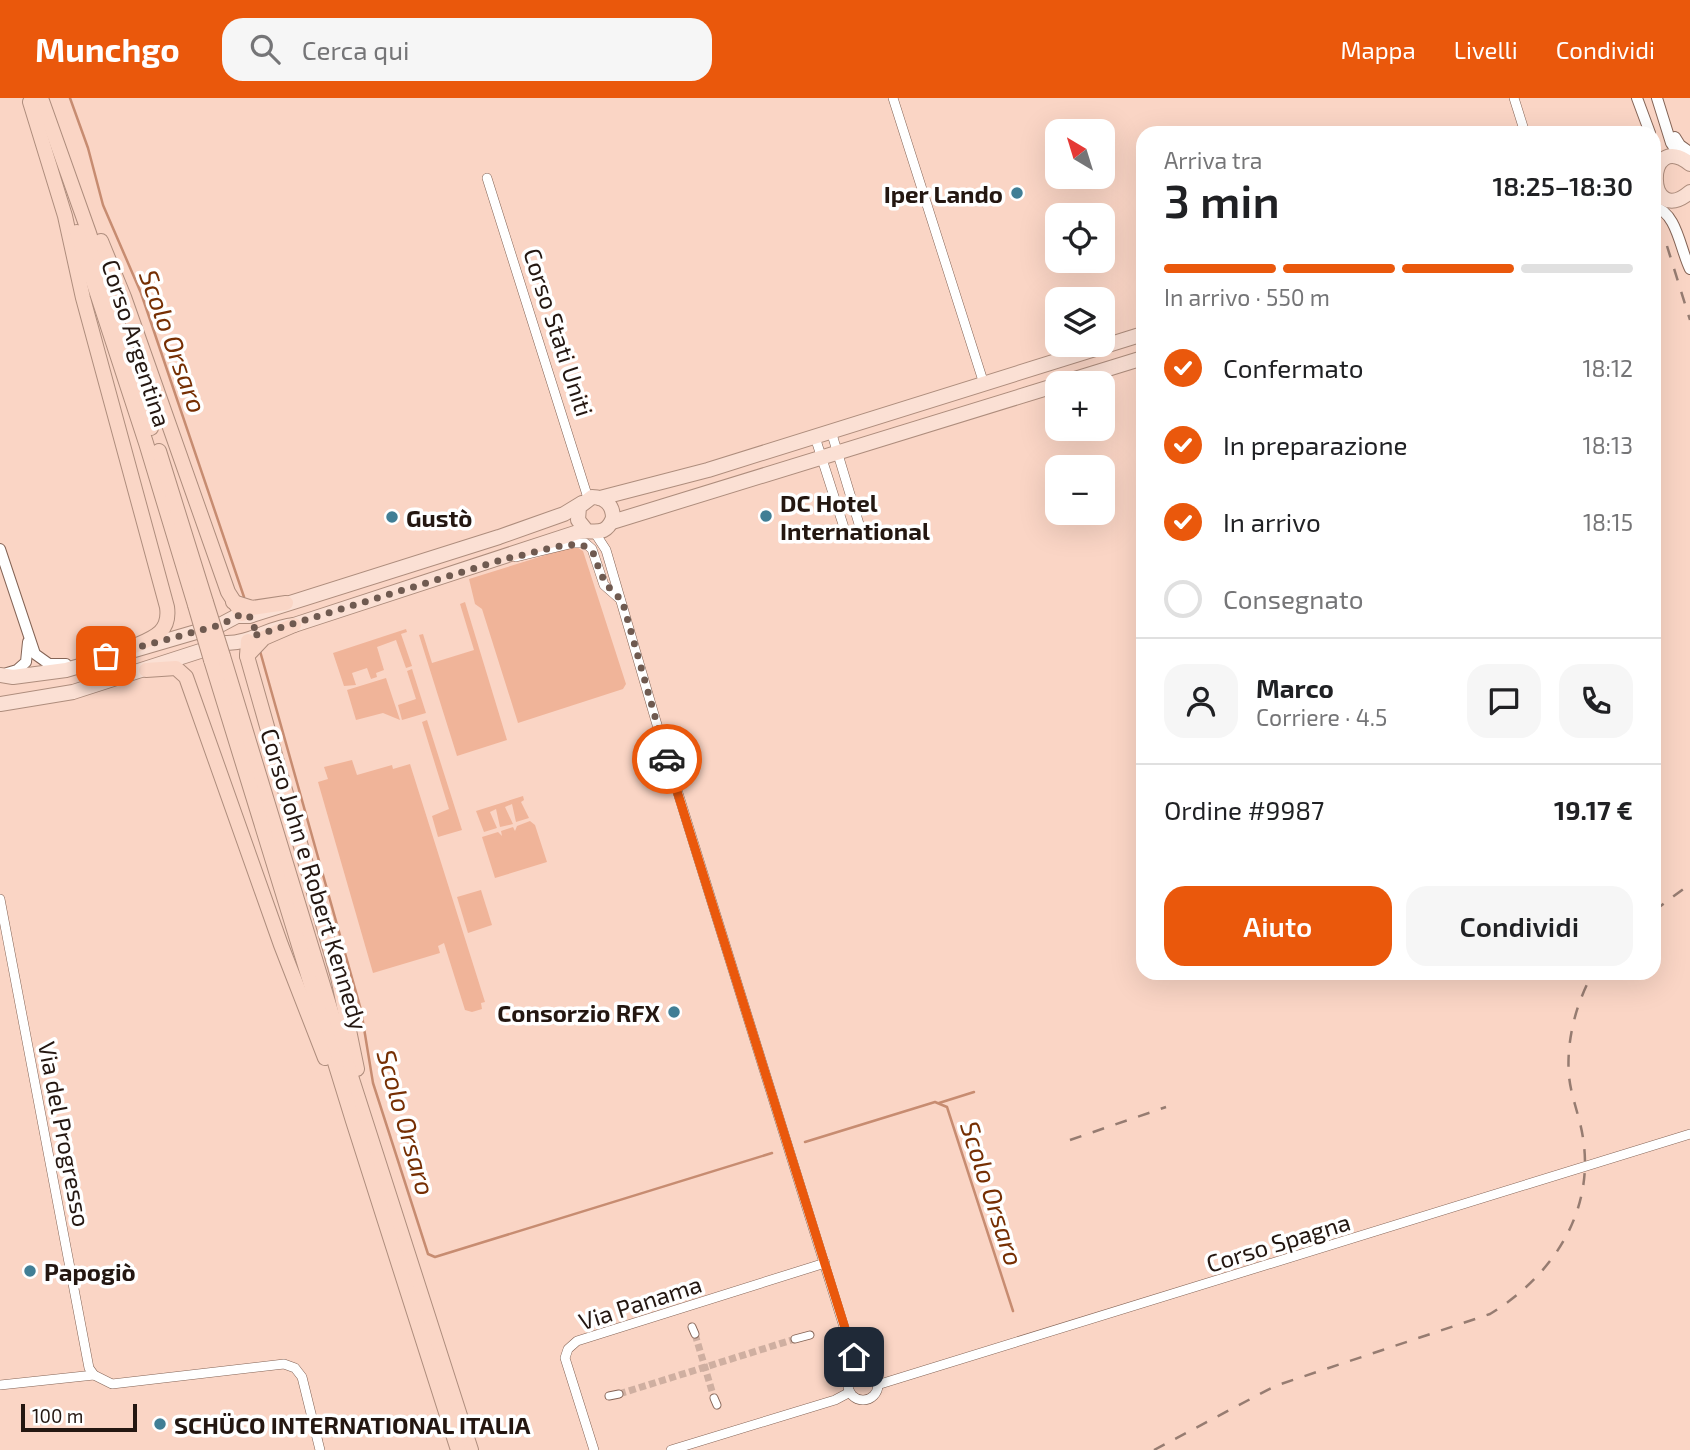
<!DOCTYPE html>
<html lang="it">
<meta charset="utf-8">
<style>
body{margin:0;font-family:"Exo 2",sans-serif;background:#f6f6f6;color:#202124;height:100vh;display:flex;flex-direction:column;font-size:26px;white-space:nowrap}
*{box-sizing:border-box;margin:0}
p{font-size:23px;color:#757577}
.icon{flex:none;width:38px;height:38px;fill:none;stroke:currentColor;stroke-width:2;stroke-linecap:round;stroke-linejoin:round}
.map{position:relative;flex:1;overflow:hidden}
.side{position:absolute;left:1136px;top:28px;width:525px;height:854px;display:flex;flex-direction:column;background:#fff;border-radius:21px;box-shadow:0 7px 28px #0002}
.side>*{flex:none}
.needle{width:46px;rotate:322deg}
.controls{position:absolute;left:1045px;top:21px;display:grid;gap:14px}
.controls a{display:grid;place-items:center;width:70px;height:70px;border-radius:14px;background:#fff;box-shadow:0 7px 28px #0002;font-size:35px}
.scale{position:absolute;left:21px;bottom:18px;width:116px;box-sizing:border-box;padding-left:7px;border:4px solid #241711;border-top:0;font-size:19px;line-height:24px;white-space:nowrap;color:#241711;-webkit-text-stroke:5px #fff;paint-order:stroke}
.pin{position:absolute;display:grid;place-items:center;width:60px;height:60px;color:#fff;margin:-30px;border-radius:14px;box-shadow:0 4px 10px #0006}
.courier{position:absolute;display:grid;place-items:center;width:70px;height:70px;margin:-35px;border:5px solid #ea580c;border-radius:50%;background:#fff;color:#222;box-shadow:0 2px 9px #0007}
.head em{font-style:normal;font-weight:600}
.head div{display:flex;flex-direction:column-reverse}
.head{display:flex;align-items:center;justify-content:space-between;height:119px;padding:0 28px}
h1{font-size:46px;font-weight:600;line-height:52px}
.bar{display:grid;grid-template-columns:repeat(4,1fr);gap:10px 7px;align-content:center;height:84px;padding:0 28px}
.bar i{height:9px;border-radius:5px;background:#e0e0e0}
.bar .active{background:#ea580c}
.bar p{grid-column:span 4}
.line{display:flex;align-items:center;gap:18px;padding:0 28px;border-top:2px solid #e0e0e0}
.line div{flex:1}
.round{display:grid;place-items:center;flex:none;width:74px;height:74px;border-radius:21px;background:#f6f6f6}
ol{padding:0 28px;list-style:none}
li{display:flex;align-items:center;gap:21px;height:77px}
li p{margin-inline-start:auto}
li .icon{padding:7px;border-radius:50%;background:#ea580c;color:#fff;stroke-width:4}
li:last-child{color:#757577}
li i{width:38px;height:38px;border:4px solid #e0e0e0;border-radius:50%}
.primary-button{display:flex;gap:14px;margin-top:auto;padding:14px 28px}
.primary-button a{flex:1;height:80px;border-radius:21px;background:#ea580c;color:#fff;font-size:28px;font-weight:600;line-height:80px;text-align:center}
.primary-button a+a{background:#f6f6f6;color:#202124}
header{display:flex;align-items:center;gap:42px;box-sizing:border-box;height:98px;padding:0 35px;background:#ea580c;color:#fff}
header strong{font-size:33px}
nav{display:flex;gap:38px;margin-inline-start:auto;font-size:24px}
.search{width:490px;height:63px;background:#f6f6f6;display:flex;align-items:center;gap:18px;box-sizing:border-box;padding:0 24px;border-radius:21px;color:#757577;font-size:26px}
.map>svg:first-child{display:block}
.green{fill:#f0b499}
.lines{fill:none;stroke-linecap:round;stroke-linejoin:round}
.stream{stroke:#c78c71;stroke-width:2.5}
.pedestrian-tunnel{stroke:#cfafa1;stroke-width:7;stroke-dasharray:7 3.5;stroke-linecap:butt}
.pedestrian-casing{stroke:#846456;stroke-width:9}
.minor-casing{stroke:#846456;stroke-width:10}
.tertiary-casing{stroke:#846456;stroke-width:12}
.primary-casing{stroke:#ae8d7d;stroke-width:16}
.trunk-casing{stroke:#ae8d7d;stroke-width:16}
.pedestrian{stroke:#fff;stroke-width:7}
.minor{stroke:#fff;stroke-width:9}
.tertiary{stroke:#fff;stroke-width:10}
.primary{stroke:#fbe0d4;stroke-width:14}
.trunk{stroke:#fad6c6;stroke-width:14}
.rail{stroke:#967c71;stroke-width:2.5;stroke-dasharray:12 12;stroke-linecap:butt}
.trunk-bridge-casing{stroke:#ae8d7d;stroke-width:16;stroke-linecap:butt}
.trunk-bridge{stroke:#fad6c6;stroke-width:14}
.done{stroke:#6f5a50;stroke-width:7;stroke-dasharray:0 12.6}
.route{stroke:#ea580c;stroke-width:9}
.poi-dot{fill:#417e95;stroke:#fff;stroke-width:2.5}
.labels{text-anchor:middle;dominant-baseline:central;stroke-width:7;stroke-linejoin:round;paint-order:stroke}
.poi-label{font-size:24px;font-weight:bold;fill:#241711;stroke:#fff;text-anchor:start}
.street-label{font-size:24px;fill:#241711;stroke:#fff}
.water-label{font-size:26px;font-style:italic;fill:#762f03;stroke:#fff}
</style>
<header>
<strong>Munchgo</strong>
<div class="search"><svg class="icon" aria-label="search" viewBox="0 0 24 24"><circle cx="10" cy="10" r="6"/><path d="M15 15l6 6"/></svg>Cerca qui</div>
<nav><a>Mappa</a><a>Livelli</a><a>Condividi</a></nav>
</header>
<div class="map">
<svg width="1690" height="1352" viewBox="0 0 1690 1352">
<rect width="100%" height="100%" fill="#fad5c5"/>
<g class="green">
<polygon points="575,448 583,453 626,586 623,591 518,625 482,511 475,506 469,481"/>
<polygon points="465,504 507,642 457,658 419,537 423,536 432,565 474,552 460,506"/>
<polygon points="406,531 407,534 401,536 412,568 406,570 396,542 377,549 384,572 376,575 377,579 371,581 367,570 352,575 356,587 344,588 333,555"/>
<polygon points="412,571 426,615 402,622 398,607 416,601 407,573"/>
<polygon points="386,580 400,622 383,615 356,622 347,592"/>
<polygon points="427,622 462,732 438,739 432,718 449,711 422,624"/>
<polygon points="352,662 357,677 392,667 393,671 410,666 485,904 481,905 482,911 472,914 465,912 444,845 438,848 440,855 373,875 318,684 328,681 324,669"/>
<polygon points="523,698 524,702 521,704 529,720 516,724 512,706 505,709 513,726 500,729 496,711 490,714 497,730 484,734 476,713"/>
<polygon points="530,723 535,727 547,764 495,780 482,739 498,734 502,738 501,733 513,729 515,733 517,728"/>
<polygon points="481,792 492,827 468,835 457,799"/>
</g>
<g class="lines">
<g class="stream">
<polyline points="70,0 88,50 103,107 141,195 244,499"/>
<polyline points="260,553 361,912 373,985 428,1156 435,1159 772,1055"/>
<polyline points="939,1005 974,994"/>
<polyline points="805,1044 935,1004 947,1009 1013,1213"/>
</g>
<g class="pedestrian-tunnel">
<polyline points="695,1236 714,1300"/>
<polyline points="619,1296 795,1241"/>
</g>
<g class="pedestrian-casing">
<g id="pedestrian">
<polyline points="692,1229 695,1236"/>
<polyline points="795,1241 810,1237"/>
<polyline points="609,1298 619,1296"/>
<polyline points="714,1300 717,1307"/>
</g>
</g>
<g class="minor-casing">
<g id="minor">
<polyline points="893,0 984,286"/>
<polyline points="1514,0 1525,35"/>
<polyline points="487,80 588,400"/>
<polyline points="815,339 847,439 862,436 831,333"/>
<polyline points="595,435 606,452 660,637 858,1274"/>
<polyline points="516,459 574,445 585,445 592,451 604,487 620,501"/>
<polyline points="0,801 89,1270 94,1277 112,1286 284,1266 295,1270 302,1279 320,1352"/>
<circle cx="863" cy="1287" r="15"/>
<polyline points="0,1287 94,1277"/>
<polyline points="877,1287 1690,1036"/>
<polyline points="594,1352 565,1260 568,1251 577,1243 825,1165"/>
<polyline points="671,1352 835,1302 850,1294"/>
</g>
</g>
<g class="tertiary-casing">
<g id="tertiary">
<polyline points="1637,0 1650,35"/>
<polyline points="1657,0 1671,45 1682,61"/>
<polyline points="1675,39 1680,47 1690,54"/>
<polyline points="1654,45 1656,70"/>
<path d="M1654,109C1677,114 1680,151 1690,171"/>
<polyline points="0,451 35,556 49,566 66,566"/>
<polyline points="7,575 17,572 26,564 28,544"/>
</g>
</g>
<g class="primary-casing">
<g id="primary">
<path d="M1690,66C1644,30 1645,132 1690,94"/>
<polyline points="1062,285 1143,260"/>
<polyline points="600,400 708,372 1143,236"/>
<polyline points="612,424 1057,287"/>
<polyline points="0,577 13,579 66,572 220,527 237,518 249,518 499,439 564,416 582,405"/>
<path d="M0,606L73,594L225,545C250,546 269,529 294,527L578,434C594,431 605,440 613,420C613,407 605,399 592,399L579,409L578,422L586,432"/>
</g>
</g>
<g class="trunk-casing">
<g id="trunk">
<polyline points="41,0 89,135 151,330"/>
<path d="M30,4L65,118L83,200L167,509C171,537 149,541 128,551"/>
<polyline points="77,134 146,345 195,507"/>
<polyline points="101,143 124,199 228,494 242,516"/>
<polyline points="159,353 206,504"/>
<polyline points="233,504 252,510 286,505"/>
<polyline points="248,543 247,558 338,879 357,971"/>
<polyline points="223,558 343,953 471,1352"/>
<polyline points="247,558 264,540 294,527"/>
<polyline points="211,562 353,1023 458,1352"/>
<polyline points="146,572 176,570 186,579 281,847 325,960"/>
</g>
</g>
<use href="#pedestrian" class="pedestrian"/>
<use href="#minor" class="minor"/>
<use href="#tertiary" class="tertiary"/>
<use href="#primary" class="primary"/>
<use href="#trunk" class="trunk"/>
<g class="rail">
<polyline points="1667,148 1690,222"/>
<polyline points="1654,813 1690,786"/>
<polyline points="1070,1042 1166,1009"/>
<path d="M1154,1352L1275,1288L1490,1216C1551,1179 1595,1115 1583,1040C1580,1019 1571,999 1569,978C1566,943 1576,905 1593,875"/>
</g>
<g class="trunk-bridge-casing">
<g id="trunk-bridge">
<polyline points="206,504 223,558"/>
<polyline points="195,507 211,562"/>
</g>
</g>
<use href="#trunk-bridge" class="trunk-bridge"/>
</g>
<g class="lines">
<path class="done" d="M106,558L220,527L242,516L249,518L255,525L253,538L508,460C531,458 585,433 594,457C602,479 603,486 622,502L667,661"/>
<polyline class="route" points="667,661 854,1259"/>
</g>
<g class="poi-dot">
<circle cx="1017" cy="95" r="7"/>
<circle cx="766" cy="418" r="7"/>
<circle cx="392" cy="419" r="7"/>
<circle cx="674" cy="914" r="7"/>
<circle cx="30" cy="1173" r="7"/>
<circle cx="160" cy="1326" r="7"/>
</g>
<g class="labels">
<g class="poi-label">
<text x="1003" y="95" text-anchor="end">Iper Lando</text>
<text x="780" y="404">DC Hotel<tspan x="780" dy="28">International</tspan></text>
<text x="406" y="419">Gustò</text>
<text x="660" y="914" text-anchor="end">Consorzio RFX</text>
<text x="44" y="1173">Papogiò</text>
<text x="174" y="1326">SCHÜCO INTERNATIONAL ITALIA</text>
</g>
<g class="street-label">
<text transform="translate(559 234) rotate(72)">Corso Stati Uniti</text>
<text transform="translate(137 245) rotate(72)">Corso Argentina</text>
<text transform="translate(315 781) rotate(73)">Corso John e Robert Kennedy</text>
<text transform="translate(65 1036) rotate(79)">Via del Progresso</text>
<text transform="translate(1278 1144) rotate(-17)">Corso Spagna</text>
<text transform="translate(640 1204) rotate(-18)">Via Panama</text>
</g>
<g class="water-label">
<text transform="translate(174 243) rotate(70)">Scolo Orsaro</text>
<text transform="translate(407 1024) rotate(74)">Scolo Orsaro</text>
<text transform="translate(993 1095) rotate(72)">Scolo Orsaro</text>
</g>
</g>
</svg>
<div class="controls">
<a><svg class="needle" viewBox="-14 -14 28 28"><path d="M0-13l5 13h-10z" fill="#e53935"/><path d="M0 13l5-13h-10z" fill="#757577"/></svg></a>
<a><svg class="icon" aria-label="locate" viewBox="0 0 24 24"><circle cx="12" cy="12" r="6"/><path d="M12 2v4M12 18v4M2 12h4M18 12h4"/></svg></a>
<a><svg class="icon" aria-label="layers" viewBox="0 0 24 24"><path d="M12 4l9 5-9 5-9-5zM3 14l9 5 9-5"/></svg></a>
<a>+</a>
<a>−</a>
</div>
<div class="scale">100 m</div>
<div class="pin" style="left:106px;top:558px;background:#ea580c"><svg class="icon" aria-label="bag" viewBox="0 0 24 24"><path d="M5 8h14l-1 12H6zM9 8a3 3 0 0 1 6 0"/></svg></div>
<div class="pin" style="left:854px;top:1259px;background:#1f2937"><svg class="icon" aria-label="home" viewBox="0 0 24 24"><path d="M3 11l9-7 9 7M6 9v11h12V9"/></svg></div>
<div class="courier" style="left:667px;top:661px"><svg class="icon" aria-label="car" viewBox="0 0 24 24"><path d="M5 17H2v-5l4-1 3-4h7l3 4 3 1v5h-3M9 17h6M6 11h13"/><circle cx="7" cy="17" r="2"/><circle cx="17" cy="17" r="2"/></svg></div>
<section class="side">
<div class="head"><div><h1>3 min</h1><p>Arriva tra</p></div><em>18:25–18:30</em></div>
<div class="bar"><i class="active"></i><i class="active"></i><i class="active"></i><i></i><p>In arrivo · 550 m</p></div>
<ol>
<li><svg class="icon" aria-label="check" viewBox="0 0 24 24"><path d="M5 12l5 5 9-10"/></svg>Confermato<p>18:12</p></li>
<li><svg class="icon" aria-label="check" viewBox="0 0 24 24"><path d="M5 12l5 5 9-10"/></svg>In preparazione<p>18:13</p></li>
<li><svg class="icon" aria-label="check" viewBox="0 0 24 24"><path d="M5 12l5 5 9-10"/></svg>In arrivo<p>18:15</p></li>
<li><i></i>Consegnato</li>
</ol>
<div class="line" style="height:126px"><a class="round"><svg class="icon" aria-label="person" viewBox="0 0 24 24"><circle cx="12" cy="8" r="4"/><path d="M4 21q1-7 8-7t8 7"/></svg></a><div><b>Marco</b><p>Corriere · 4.5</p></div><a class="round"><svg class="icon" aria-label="chat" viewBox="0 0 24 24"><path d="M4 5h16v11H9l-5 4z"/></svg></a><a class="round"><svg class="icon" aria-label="phone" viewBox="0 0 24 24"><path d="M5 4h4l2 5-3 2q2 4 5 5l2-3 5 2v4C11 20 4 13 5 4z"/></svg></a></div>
<div class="line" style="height:91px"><div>Ordine #9987</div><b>19.17 €</b></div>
<div class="primary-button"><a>Aiuto</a><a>Condividi</a></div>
</section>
</div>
